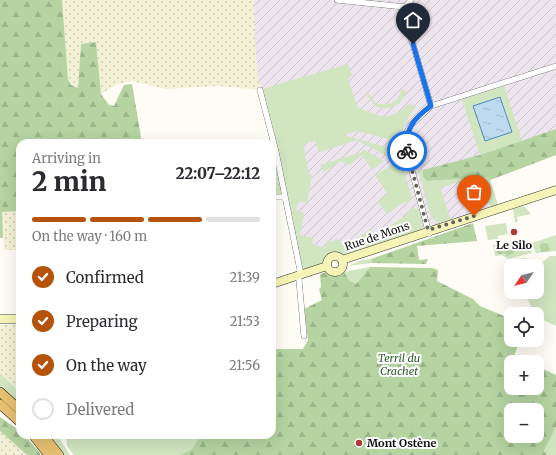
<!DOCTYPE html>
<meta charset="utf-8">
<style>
body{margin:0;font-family:Merriweather,serif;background:#f2f2f3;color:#2b2b33;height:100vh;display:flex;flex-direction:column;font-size:15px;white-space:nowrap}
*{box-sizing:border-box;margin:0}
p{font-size:13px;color:#7c7c81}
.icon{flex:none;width:22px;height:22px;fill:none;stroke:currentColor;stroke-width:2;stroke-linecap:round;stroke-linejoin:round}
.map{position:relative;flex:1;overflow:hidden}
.side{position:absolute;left:16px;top:139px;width:260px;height:300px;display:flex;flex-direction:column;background:#fff;border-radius:12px;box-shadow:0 4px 16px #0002}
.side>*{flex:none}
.needle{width:26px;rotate:235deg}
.buttons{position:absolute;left:504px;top:259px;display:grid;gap:8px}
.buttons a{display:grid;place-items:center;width:40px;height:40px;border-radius:8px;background:#fff;box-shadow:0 4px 16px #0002;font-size:20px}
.pin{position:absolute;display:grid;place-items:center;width:34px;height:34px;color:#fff;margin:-41px -17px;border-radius:50% 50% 50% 0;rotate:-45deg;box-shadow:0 0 4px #0007}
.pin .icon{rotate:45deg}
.courier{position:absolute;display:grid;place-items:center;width:40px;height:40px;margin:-20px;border:3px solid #1a73e8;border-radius:50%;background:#fff;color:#222;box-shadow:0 1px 5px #0007}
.summary em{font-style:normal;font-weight:800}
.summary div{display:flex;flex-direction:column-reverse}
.summary{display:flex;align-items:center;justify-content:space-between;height:68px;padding:0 16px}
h1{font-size:26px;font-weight:800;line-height:30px}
.bar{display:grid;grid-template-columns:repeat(4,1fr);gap:6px 4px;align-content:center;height:48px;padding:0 16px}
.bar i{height:5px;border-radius:3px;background:#e1e1e2}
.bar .current{background:#b45309}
.bar p{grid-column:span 4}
ol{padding:0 16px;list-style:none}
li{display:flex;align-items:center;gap:12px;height:44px}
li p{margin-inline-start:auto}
li .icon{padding:4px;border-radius:50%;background:#b45309;color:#fff;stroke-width:4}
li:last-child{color:#7c7c81}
li i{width:22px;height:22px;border:2px solid #e1e1e2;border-radius:50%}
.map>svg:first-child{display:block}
.industrial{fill:url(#industrial-furrows)}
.farmland{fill:url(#farmland-dots)}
.grass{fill:#d1e5c0}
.forest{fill:url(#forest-firs);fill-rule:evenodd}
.water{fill:url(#water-ripples);stroke:#4d89be}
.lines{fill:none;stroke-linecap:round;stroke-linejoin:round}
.minor-casing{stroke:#434343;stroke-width:6}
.secondary-casing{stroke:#323232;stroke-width:9}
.trunk-casing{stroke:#212121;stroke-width:10}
.minor{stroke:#fff;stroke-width:5.5}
.secondary{stroke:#f6f3b7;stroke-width:8}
.trunk{stroke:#e6c072;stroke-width:9}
.done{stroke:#636360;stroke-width:4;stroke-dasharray:0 7.2}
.route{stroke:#1a73e8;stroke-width:5}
.poi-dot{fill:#b03a37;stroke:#fff;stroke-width:1.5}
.labels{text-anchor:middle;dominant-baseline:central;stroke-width:4;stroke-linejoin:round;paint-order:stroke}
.street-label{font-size:11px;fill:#101010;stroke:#fff}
.poi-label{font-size:11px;font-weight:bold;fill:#101010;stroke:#fff}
.park-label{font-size:11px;font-style:italic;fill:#2f6127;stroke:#fff}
</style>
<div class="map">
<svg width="556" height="455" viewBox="0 0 556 455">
<defs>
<pattern id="industrial-furrows" width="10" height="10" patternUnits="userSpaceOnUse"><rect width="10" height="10" fill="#ede5ed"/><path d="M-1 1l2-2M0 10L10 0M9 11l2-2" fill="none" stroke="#cac3ca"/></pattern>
<pattern id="farmland-dots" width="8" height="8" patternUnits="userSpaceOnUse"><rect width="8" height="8" fill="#f2f1d6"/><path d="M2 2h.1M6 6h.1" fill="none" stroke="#ceceb7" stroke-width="1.8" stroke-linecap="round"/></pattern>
<pattern id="forest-firs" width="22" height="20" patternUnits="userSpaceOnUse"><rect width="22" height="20" fill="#b5d4a1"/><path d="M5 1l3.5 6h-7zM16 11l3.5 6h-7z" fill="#9bb58a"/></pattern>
<pattern id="water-ripples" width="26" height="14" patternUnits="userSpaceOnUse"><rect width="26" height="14" fill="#bedaef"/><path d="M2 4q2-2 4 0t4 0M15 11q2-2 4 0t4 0" fill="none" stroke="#a2bacc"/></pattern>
</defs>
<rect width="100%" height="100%" fill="#fefcf4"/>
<polygon class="industrial" points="254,0 556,0 556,155 490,180 498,205 343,255 332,254 305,270 258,79 255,51"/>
<g class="farmland">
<polygon points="62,0 254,0 256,61 260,90 218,86 166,89 132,81 116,85 101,94 96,42 81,45 78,88 71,85 68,79"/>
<polygon points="20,211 20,250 4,250 2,212"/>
<polygon points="20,324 20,394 0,373 0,325"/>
<polygon points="0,431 6,436 27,455 0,455"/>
</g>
<g class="grass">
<path d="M348,64L352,75L348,79L358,108C383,117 387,122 409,104L416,106L404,124L401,142L357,131L344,135L388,148L393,155L390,158L357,140L319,152L315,141L303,144L309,174L312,175L307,203L298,201L296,211L304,213L300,235L313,238L312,244L325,248L328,240L332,242L337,238L344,247L370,229L375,236L409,213L408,211L413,208L419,209L423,226L421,230L343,255L332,254L320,264L303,270L262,89Z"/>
<polygon points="503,83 522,141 480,155 461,97"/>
<path d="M401,90H406C404,105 388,113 374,105L366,93L368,92L375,103C387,107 399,103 401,90Z"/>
<polygon points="363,149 384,161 372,170 362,155 349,165 341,161 324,172 320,165 362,152"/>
<polygon points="272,152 276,152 284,197 272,197"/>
<polygon points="399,161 402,165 412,198 407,204 406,202 403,203 387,214 378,202 387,193 375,175"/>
<polygon points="418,170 423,170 423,177 427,181 487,177 490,180 498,205 491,207 485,195 472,188 463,191 458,182 440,188 451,220 438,223 431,217"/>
<polygon points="524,206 531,214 517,217 518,222 515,222 513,209"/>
<polygon points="506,223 508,234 498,236 498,239 488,240 485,226"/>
<polygon points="556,235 556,251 536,253 532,243"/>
<polygon points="520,242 529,242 532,253 508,259 502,255 495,256 493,245"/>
<polygon points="550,256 556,256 556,326 537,317 525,295 525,292 537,292 537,266 511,266 511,269 505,263 525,258 541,263"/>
<polygon points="371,259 372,263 348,266 362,260"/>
<polygon points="370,267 356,284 349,280 344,272"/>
<polygon points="0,373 20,393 20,405 0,387"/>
<polygon points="556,427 556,455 548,455 544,451"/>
<polygon points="47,435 57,435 70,455 60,455"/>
<polygon points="66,435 206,435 200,437 192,449 180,455 74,455 67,446"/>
</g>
<g class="forest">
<polygon points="0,0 62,0 68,79 71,85 78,88 81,44 96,42 101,94 109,105 114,106 124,85 132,84 142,143 20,143 20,211 2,212 3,238 0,238"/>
<polygon points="556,129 556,155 490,180 487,177 427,181 423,177 423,170 480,155"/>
<polygon points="473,223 477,241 417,246 419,260 428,259 426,264 372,263 371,259"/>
<polygon points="545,243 548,244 550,251 541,252 540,244"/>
<polygon points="507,245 514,250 514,253 507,256 505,253 498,254 495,250 496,247"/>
<path d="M370,267L432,268L438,270L437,281L473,299L480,306L511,319V340H520L514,356L528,362H511V388H537V366L556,375V427L544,451L548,455H180L192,449L200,437L206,435H272V349H303L308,340L304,309L322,300L319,289L321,287L320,274L327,272L335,275L344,272L349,280L356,284ZM511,410H537V436H511Z"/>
<polygon points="0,417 20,431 20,435 24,435 42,455 27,455 0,431"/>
</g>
<polygon class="water" points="500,97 512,132 485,141 473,106"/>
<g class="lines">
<g class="minor-casing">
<g id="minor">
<polyline points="337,0 405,7"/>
<polyline points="411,0 405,7 405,17 431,106"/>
<polyline points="260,90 276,152 300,270 299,280 304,336"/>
<polyline points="272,197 284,197"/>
<polyline points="429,234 407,152 407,132 411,125 431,106 556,66"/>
</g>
</g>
<g class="secondary-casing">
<g id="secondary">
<circle cx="335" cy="264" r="8"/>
<polyline points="342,260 556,190"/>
<polyline points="272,284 327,266"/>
<polyline points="0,319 20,319"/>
</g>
</g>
<g class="trunk-casing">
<g id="trunk">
<polyline points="0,392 20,410"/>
<polyline points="0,404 20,422"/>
<polyline points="33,435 49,455"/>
<polyline points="43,435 59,455"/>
</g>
</g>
<use href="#minor" class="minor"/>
<use href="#secondary" class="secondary"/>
<use href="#trunk" class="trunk"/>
</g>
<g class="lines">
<polyline class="done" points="407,151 428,230 474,216"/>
<path class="route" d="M407,151C404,130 414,118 431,106L413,44"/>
</g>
<g class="poi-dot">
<circle cx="514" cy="232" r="4"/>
<circle cx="359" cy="443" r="4"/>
</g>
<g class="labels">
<g class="street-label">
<text transform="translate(377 236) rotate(-19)">Rue de Mons</text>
</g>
<g class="poi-label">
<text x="514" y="245">Le Silo</text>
<text x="367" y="443" text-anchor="start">Mont Ostène</text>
</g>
<g class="park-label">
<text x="399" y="358">Terril du<tspan x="399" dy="13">Crachet</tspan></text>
</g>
</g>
</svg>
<div class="buttons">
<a><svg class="needle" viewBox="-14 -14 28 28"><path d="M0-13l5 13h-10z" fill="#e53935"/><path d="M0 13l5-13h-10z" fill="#7c7c81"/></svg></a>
<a><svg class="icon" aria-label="locate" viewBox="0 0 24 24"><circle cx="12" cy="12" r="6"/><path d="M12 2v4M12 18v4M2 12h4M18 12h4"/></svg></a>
<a>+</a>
<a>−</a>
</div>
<div class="pin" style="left:474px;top:216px;background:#ea580c"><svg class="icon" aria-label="bag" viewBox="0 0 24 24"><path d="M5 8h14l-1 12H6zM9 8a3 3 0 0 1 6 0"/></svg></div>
<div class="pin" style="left:413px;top:44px;background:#1f2937"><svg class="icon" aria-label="home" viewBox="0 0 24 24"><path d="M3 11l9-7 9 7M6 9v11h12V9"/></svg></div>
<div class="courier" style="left:407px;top:151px"><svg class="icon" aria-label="bike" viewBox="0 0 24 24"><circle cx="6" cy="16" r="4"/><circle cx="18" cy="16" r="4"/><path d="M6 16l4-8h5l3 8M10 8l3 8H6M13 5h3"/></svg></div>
<section class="side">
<div class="summary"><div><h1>2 min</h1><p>Arriving in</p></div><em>22:07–22:12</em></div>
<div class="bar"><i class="current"></i><i class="current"></i><i class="current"></i><i></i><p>On the way · 160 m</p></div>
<ol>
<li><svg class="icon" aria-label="check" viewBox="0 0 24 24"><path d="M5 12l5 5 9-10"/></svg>Confirmed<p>21:39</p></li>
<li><svg class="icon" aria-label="check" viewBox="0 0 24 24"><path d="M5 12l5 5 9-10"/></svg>Preparing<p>21:53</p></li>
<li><svg class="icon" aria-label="check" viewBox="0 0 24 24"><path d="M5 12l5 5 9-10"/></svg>On the way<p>21:56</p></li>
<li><i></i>Delivered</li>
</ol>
</section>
</div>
